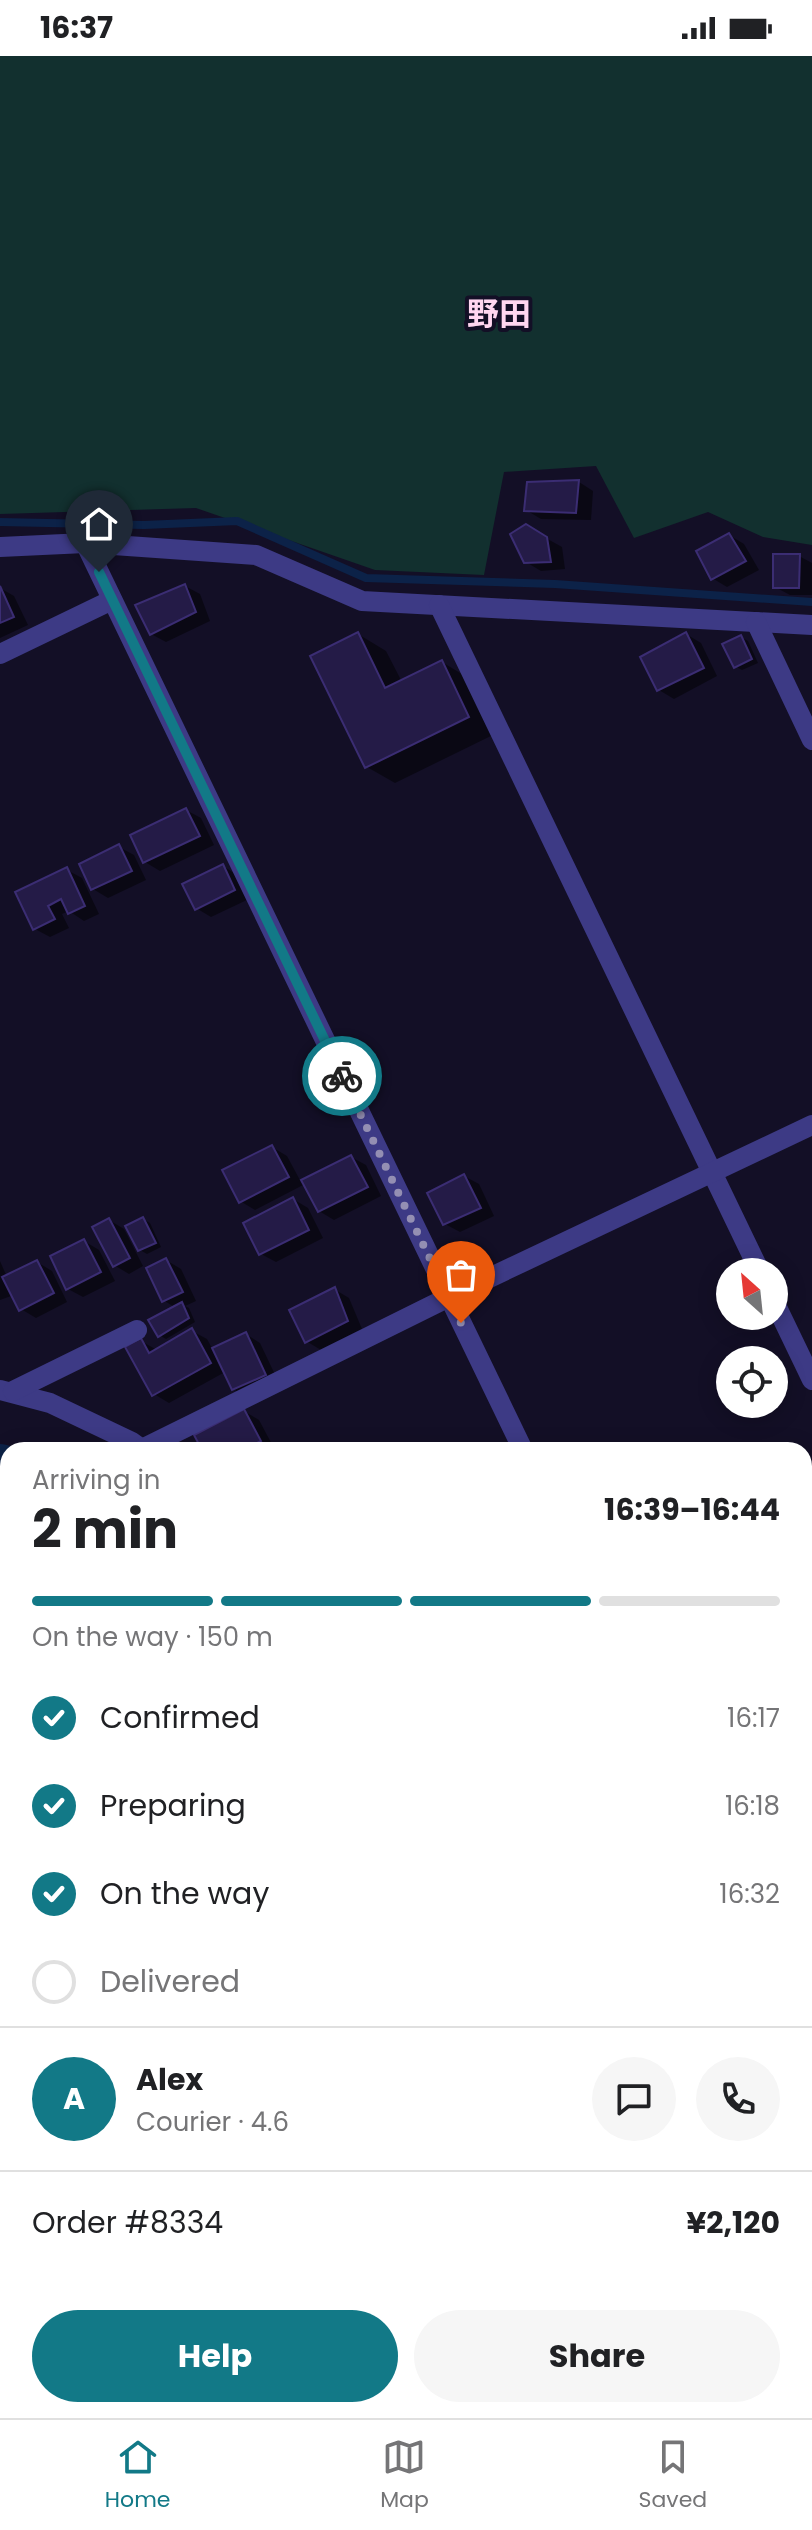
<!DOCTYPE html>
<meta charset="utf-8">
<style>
body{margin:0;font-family:Poppins,"Noto Sans JP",sans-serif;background:#f6f6f6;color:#202124;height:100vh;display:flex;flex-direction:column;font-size:30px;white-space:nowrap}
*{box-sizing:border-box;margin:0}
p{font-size:26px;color:#757577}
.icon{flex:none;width:44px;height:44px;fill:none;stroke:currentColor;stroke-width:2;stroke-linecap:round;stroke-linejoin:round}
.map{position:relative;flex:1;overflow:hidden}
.details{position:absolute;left:0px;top:1386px;width:812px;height:976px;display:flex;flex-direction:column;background:#fff;border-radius:24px 24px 0 0;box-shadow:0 4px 20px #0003}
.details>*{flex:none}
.needle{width:52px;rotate:333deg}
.controls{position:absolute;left:716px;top:1202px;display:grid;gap:16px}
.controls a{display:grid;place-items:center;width:72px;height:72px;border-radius:50%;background:#fff;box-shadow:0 4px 20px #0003;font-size:40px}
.pin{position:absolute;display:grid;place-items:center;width:68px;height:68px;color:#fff;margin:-82px -34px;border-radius:50% 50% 50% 0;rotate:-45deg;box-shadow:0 0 8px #0007}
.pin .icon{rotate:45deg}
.courier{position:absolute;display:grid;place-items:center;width:80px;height:80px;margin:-40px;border:6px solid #127987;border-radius:50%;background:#fff;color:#222;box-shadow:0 2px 10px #0007}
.head em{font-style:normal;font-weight:700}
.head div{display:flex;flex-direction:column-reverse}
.head{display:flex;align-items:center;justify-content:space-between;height:136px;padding:0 32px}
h1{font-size:52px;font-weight:700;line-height:60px}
.bar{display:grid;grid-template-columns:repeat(4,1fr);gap:12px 8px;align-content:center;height:96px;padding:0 32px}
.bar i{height:10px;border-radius:6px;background:#e0e0e0}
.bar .on{background:#127987}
.bar p{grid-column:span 4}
.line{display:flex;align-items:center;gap:20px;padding:0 32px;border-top:2px solid #e0e0e0}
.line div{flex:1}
.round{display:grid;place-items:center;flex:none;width:84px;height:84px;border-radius:42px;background:#f6f6f6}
ol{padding:0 32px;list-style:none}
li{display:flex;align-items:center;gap:24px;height:88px}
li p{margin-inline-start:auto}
li .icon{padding:8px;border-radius:50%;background:#127987;color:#fff;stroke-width:4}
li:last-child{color:#757577}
li i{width:44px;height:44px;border:4px solid #e0e0e0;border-radius:50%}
.button{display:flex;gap:16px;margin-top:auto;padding:16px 32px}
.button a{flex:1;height:92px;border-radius:48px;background:#127987;color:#fff;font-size:32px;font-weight:700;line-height:92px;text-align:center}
.button a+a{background:#f6f6f6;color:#202124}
.status{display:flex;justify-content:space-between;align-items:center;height:56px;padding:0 40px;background:#fff;direction:ltr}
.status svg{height:22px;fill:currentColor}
.menu{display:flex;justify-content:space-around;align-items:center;height:112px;border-top:2px solid #e0e0e0;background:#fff;font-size:22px;color:#757577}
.menu a{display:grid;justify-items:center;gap:4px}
.menu .on{color:#127987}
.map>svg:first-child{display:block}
.green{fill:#12302f}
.shadow{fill:#0007}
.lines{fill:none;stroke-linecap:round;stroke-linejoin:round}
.stream{stroke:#0c2248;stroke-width:8}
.river{stroke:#0c2248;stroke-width:46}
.building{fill:#241b47;stroke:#3b2d73;stroke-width:2}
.minor{stroke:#3d3a85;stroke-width:20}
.major{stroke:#c25bff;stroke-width:20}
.highway{stroke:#ff4fa3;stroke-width:24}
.done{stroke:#948fb3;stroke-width:8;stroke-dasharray:0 14.4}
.route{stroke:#127987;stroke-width:10}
.labels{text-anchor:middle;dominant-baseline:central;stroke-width:8;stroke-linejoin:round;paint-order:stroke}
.quarter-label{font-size:32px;font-weight:bold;fill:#ffd6f0;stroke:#130f26}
</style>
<div class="status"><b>16:37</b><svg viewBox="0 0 49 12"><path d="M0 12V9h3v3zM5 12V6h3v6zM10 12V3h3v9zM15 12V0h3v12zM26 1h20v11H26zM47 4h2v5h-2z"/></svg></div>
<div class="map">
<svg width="812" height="2362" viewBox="0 0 812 2362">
<rect width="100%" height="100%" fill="#130f26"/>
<g class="green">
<polygon points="0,0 812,0 812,489 763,481 708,456 634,482 596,410 504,416 484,519 375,514 196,452 0,458"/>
<polygon points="0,1656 8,1708 8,2354 85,2354 71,2362 0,2362"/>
</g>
<g class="shadow">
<polygon points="579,426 593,435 591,464 541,463 526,454"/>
<polygon points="526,471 562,491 565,513 541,515 526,506"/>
<polygon points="729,479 744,488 759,514 727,531 712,522"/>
<polygon points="799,500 812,507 812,539 790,539 775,531"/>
<polygon points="185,530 200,538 210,565 166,586 151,578"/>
<polygon points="0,532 14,540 28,569 0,582"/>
<polygon points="358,578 386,595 402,626 442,606 470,623 497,677 395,727 367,711"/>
<polygon points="686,578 701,587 717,620 674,643 659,634"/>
<polygon points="741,581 748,585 758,607 742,614 735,610"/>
<polygon points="186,754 201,762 214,789 160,815 145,806"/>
<polygon points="119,791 134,799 146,824 108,842 93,833"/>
<polygon points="223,810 237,819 249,843 211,861 196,852"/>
<polygon points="67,814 82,822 99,858 84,865 69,855 62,858 69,872 50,881 35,873"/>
<polygon points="272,1091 287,1100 301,1126 351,1101 366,1109 381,1140 334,1164 319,1155 305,1128 255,1154 240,1145"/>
<polygon points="464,1120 479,1128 494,1160 460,1176 445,1168"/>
<polygon points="293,1143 308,1152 323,1182 276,1206 261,1198"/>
<polygon points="143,1163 150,1167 161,1191 147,1198 140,1194"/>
<polygon points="109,1164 124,1173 143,1210 129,1218 114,1209"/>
<polygon points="84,1185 99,1194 115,1225 83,1241 68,1233"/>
<polygon points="166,1204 181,1213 196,1245 185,1250 189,1252 195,1266 166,1283 159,1279 176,1252 163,1244"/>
<polygon points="0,1205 7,1221 37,1206 52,1215 67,1246 36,1262 21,1253 14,1239 0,1244"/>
<polygon points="334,1233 349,1242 362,1273 321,1294 306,1285"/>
<polygon points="192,1275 207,1283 213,1294 246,1278 260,1287 279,1327 248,1342 233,1333 225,1316 169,1347 154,1338 141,1285 157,1294"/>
<polygon points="244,1355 259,1364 275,1394 204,1394"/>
<polygon points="0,1548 8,1553 8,1626 0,1630"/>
</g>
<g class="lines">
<polyline class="stream" points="0,466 144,469 237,465 366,522 555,528 812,546"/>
<g class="river">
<polyline points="0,1411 8,1413"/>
<polyline points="804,1843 812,1846"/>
</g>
</g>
<g class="building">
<polygon points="579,424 576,457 524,455 527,426"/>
<polygon points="526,468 547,481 551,506 524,507 510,478"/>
<polygon points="729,477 746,505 711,524 696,495"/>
<polygon points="773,498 800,498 799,532 773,532"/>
<polygon points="185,528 196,556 150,579 135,549"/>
<polygon points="0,530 14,561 0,567"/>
<polygon points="358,576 385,632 442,604 469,661 365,712 310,600"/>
<polygon points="686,576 704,612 657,635 640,601"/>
<polygon points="741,579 752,603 734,612 722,588"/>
<polygon points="186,752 200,780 143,807 130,779"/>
<polygon points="119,788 132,815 91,834 79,808"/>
<polygon points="223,808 235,834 195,854 182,828"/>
<polygon points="67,811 85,850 68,858 61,843 48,850 55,863 33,874 15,836"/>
<polygon points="272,1089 289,1121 239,1147 222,1114"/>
<polygon points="351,1099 368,1131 318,1156 301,1124"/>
<polygon points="464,1118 481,1152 443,1169 427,1137"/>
<polygon points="293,1141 309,1174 259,1199 243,1167"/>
<polygon points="143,1161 156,1187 138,1195 125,1170"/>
<polygon points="109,1162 130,1202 113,1211 92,1171"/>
<polygon points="84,1183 101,1216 66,1234 50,1200"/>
<polygon points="166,1202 183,1236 162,1246 146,1212"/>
<polygon points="37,1204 54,1237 19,1255 2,1221"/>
<polygon points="335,1231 348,1265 305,1287 289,1254"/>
<polygon points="182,1246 189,1262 158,1281 148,1264"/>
<polygon points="192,1272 211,1307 152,1340 125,1291 141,1282 149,1297"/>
<polygon points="246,1276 266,1319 232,1334 212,1292"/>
<polygon points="244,1353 261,1385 244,1394 202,1394 194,1379"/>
<polygon points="0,1549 8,1564 0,1569"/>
<polygon points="8,1586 8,1620 0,1603 0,1590"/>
</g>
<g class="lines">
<g class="minor">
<polyline points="85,487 523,1394"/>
<polyline points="0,491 85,487 256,499 362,545 812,569"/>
<polyline points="439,549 760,1216"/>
<polyline points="756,566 812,684"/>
<polyline points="0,598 112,544"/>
<polyline points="774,1245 812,1324"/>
<polyline points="0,1334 50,1347 132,1386 143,1394"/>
<polyline points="13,1335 137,1274"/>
<polyline points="142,1393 449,1241 812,1069"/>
<polyline points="804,1709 812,1712"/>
<polyline points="804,1751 812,1754"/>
<polyline points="804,1993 812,2020"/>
<polyline points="804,2327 812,2322"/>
<polyline points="153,2362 162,2354"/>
<polyline points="751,2362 763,2354"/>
</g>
<polyline class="major" points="0,1426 8,1452"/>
<g class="highway">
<polyline points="804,2093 812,2088"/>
<polyline points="804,2142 812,2136"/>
<polyline points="804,2178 812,2171"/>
<polyline points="283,2362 303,2354"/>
<polyline points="451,2362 467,2354"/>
<polyline points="586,2362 595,2354"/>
</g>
</g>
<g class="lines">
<polyline class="done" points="342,1020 461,1267"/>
<polyline class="route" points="99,516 342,1020"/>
</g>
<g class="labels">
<g class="quarter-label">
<text x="499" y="257">野田</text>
</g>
</g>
</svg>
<div class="controls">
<a><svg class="needle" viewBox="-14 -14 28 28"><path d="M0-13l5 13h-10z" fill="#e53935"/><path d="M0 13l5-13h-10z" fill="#757577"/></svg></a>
<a><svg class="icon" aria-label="locate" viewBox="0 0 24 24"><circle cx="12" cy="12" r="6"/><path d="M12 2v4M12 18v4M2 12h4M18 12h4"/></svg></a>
</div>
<div class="pin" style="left:461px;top:1267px;background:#ea580c"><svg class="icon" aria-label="bag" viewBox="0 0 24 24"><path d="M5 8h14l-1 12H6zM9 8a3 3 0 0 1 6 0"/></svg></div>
<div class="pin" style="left:99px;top:516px;background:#1f2937"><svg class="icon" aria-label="home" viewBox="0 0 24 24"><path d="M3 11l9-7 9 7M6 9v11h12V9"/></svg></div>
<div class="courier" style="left:342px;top:1020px"><svg class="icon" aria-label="bike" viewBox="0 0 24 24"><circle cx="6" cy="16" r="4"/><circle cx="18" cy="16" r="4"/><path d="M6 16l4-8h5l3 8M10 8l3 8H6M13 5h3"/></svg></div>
<section class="details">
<div class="head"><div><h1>2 min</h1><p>Arriving in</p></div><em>16:39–16:44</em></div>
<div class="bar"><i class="on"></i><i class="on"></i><i class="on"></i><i></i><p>On the way · 150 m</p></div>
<ol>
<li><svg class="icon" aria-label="check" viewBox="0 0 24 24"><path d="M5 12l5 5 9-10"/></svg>Confirmed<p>16:17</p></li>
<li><svg class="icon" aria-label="check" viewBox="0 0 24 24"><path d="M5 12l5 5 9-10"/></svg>Preparing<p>16:18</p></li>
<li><svg class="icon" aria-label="check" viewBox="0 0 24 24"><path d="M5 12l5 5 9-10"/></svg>On the way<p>16:32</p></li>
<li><i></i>Delivered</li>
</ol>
<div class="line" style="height:144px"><b class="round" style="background:#127987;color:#fff">A</b><div><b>Alex</b><p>Courier · 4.6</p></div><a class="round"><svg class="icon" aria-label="chat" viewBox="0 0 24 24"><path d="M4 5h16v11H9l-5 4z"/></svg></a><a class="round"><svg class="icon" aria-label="phone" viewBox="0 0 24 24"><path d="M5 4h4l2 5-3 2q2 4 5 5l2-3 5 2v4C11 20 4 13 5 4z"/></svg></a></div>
<div class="line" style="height:104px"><div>Order #8334</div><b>¥2,120</b></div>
<div class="button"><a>Help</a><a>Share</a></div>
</section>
</div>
<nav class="menu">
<a class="on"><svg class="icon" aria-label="home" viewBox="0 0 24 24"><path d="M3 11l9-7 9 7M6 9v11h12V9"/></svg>Home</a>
<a><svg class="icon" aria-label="map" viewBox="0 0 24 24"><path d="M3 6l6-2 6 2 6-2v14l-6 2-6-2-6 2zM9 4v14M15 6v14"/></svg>Map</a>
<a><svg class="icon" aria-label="saved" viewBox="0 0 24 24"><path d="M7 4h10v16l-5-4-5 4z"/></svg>Saved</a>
</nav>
